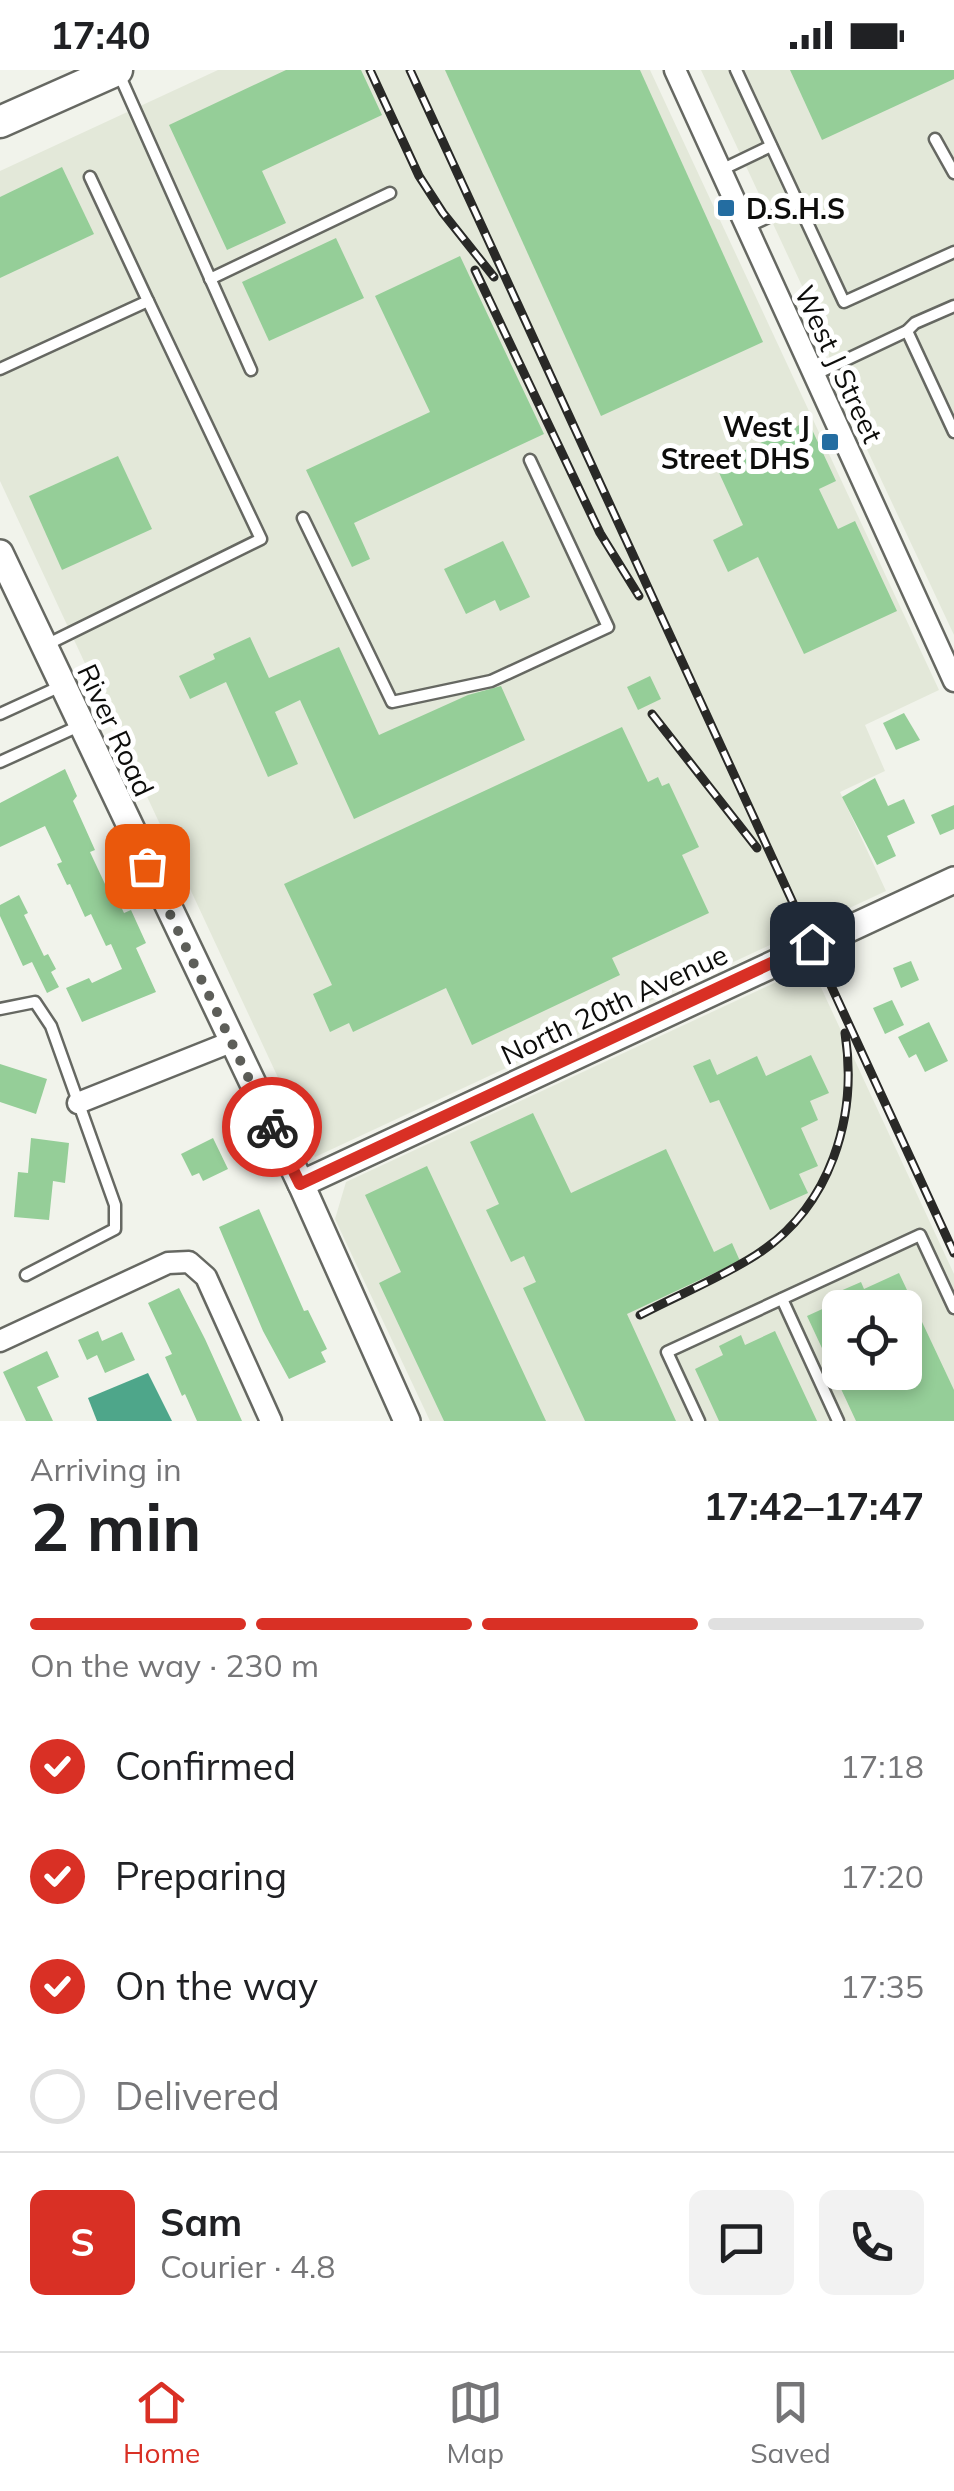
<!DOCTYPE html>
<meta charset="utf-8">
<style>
body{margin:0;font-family:Mulish,sans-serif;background:#f2f2f2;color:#202124;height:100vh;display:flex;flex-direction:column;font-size:38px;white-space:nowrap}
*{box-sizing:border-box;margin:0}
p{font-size:32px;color:#757577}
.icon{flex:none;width:55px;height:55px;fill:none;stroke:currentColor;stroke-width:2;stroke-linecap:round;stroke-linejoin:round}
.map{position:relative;height:1351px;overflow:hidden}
.sheet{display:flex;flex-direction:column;background:#fff;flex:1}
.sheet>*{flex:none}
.buttons{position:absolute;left:822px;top:1220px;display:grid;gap:20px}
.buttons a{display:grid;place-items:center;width:100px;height:100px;border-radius:15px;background:#fff;box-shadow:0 5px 15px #0003;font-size:50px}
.pin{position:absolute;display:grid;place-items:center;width:85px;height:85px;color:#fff;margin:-42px;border-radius:20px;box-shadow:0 5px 15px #0006}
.courier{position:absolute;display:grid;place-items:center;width:100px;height:100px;margin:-50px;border:8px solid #d93025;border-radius:50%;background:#fff;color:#222;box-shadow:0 2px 12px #0007}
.headline em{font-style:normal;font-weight:700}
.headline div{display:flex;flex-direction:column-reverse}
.headline{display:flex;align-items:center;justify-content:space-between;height:170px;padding:0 30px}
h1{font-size:65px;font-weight:700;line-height:75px}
.bar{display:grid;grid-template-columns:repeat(4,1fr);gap:15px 10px;align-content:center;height:120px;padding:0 30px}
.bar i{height:12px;border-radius:8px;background:#e0e0e0}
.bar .active{background:#d93025}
.bar p{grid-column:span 4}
.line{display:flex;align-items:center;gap:25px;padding:0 30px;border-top:2px solid #e0e0e0}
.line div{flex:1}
.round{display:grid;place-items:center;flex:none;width:105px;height:105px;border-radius:15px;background:#f2f2f2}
ol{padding:0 30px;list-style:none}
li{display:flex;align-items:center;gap:30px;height:110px}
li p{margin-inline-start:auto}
li .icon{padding:10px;border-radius:50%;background:#d93025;color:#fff;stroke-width:4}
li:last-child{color:#757577}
li i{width:55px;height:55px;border:5px solid #e0e0e0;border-radius:50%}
.status{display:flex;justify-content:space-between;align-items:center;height:70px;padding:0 50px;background:#fff;direction:ltr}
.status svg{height:28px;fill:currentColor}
.tab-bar{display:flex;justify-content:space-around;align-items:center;height:140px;border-top:2px solid #e0e0e0;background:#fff;font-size:28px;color:#757577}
.tab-bar a{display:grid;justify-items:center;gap:5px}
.tab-bar .active{color:#d93025}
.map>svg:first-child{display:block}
.built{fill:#e3e8d9;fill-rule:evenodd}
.water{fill:#4ea68a}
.building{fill:#95ce98}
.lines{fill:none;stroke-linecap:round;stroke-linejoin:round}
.service-casing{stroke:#666862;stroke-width:15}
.minor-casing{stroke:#666862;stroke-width:25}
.tertiary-casing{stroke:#666862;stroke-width:30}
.primary-casing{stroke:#666862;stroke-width:35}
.service{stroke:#fff;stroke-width:10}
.minor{stroke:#fff;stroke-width:20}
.tertiary{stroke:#fff;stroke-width:25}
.primary{stroke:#fff;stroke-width:30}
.rail-casing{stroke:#292927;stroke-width:9}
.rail{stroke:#fff;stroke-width:5;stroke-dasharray:15;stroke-linecap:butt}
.done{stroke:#5d5e59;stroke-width:10;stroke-dasharray:0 18}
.route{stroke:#d93025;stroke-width:12}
.poi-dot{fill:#246da1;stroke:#fff;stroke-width:4}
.labels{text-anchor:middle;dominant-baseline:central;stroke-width:10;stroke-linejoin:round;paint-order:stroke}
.poi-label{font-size:28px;font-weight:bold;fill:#0d0d0b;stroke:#fff;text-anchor:start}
.street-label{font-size:28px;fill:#0d0d0b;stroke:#fff}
</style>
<div class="status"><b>17:40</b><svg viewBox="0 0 49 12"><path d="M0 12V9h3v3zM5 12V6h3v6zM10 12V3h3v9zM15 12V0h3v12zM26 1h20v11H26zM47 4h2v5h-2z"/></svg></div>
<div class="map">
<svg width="954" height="1351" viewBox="0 0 954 1351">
<rect width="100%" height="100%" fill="#f1f3eb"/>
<g class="built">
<polygon points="218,0 650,0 939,620 865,655 885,701 840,722 886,821 315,1087 0,411 0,101"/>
<polygon points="701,0 954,0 954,565 833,307 825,265"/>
<path d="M811,896L954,1204V1351H430L335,1149L346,1112ZM840,1238H905V1302H840Z"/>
</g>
<polygon class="water" points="148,1303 172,1351 97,1351 88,1328"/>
<g class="building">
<polygon points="286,0 361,0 382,45 262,101 286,153 227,180 169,55"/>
<polygon points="445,0 640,0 763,272 601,346"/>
<polygon points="790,0 954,0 954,9 822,70"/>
<polygon points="62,97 94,164 0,208 0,127"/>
<polygon points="336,168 364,228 269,271 242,212"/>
<polygon points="460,186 544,364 354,453 370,489 352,497 306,400 430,342 375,226"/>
<polygon points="808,351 836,411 819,419 838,459 855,451 897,541 804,584 758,487 728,502 713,470 743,455 715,394"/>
<polygon points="118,386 152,459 62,500 29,426"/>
<polygon points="503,471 530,527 500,541 495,530 466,544 444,499"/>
<polygon points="250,567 269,608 339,577 379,665 468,625 501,616 525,670 354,749 300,630 275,642 298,694 268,707 226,612 190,629 179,606 215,589 213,584"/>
<polygon points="650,606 661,629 638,640 627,617"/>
<polygon points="904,643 920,670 896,680 883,653"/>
<polygon points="622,657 648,712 658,707 662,716 669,713 699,777 682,785 709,843 612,888 620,905 472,975 446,918 353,962 349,953 330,962 313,924 332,915 284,814"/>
<polygon points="65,699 77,726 73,731 95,780 90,782 105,814 109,811 124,843 131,840 146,873 136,878 156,922 82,952 66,918 89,908 92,913 122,899 111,874 106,876 91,844 85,847 70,814 67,815 57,794 62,792 45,756 0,777 0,733"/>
<polygon points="875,708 888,736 904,729 915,753 887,766 896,786 877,795 842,727"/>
<polygon points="954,735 954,759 940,765 931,745"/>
<polygon points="19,825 28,843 24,845 44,886 48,884 56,899 51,902 59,917 47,923 32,892 23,896 0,846 0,835"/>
<polygon points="911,891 919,910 901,918 893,898"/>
<polygon points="892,930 904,955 885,964 873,938"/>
<polygon points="929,952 948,991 925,1002 916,984 909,988 898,967"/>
<polygon points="811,985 829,1023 810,1031 818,1050 801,1058 818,1096 799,1104 808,1123 770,1140 719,1030 710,1033 693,996 710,989 717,1005 757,986 766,1006"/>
<polygon points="0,994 47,1009 36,1044 0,1032"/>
<polygon points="533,1043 571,1123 666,1079 714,1182 732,1173 740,1191 627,1244 676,1351 585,1351 523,1218 536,1212 524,1186 511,1192 486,1140 499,1134 470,1072"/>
<polygon points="31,1068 69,1073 65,1113 53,1111 49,1150 14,1147 18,1102 28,1103"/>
<polygon points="213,1068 228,1099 203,1111 199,1103 192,1106 181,1084"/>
<polygon points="427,1096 546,1351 444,1351 379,1213 401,1202 365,1125"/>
<polygon points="259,1139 304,1241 308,1240 327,1279 321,1282 326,1292 289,1309 263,1261 219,1157"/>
<polygon points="899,1203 954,1320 954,1351 856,1351 807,1246 840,1231 840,1302 905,1302 905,1238 845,1238 838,1222 861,1212 864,1219"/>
<polygon points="179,1218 205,1269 242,1351 197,1351 185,1324 182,1326 165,1287 172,1284 148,1233"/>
<polygon points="98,1261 102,1271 122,1262 135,1290 105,1303 97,1285 87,1290 78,1270"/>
<polygon points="775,1261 817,1351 719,1351 695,1299 723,1285 719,1276 741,1265 745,1275"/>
<polygon points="47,1281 59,1307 37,1317 53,1351 26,1351 3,1302"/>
</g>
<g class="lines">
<g class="service-casing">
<g id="service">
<polyline points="736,0 844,232 954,182"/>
<polyline points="119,4 251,300"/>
<polyline points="935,69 954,103"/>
<polyline points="721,100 771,76"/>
<polyline points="747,157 798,133"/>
<polyline points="210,209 390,123"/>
<polyline points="907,261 915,253 954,236"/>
<polyline points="0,299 148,231 90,107"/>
<polyline points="814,305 907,261 954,362"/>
<polyline points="303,448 392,632 491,611 608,557 530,390"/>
<polyline points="44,576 261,469 148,231"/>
<polyline points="0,644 61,616"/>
<polyline points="0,692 79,656"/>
<polyline points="0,939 35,932 51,956 115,1135 115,1159 26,1205"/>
<polyline points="782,1229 838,1351"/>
<polyline points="699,1351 667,1282 920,1165 954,1238"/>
</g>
</g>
<g class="minor-casing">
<g id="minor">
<polyline points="675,0 954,611"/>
<polyline points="78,1033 231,972"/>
<polyline points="0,1271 168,1193 189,1192 206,1207 271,1351"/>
</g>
</g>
<g class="tertiary-casing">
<g id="tertiary">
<polyline points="0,483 301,1114 407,1351"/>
<polyline points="301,1114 954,810"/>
</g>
</g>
<g class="primary-casing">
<polyline id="primary" points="0,52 117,0"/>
</g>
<use href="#service" class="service"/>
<use href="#minor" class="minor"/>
<use href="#tertiary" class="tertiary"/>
<use href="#primary" class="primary"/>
<g class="rail-casing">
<g id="rail">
<polyline points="370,0 419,106 443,143 494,207"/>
<polyline points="410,0 954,1183"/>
<polyline points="475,200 600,463 639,526"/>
<polyline points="652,644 757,778"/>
<path d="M640,1245C678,1225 720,1208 756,1185C831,1137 858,1047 845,963"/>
</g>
</g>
<use href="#rail" class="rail"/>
</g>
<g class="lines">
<polyline class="done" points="147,796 272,1057"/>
<polyline class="route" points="272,1057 300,1114 812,874"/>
</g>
<g class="poi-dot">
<rect x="716" y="128" width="20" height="20" rx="5"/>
<rect x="820" y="362" width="20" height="20" rx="5"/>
</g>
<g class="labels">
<g class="poi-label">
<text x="746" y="138">D.S.H.S</text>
<text x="810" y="356" text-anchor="end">West J<tspan x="810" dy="32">Street DHS</tspan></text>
</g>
<g class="street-label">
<text transform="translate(839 294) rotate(65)">West J Street</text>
<text transform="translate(116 660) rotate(65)">River Road</text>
<text transform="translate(614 934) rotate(-25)">North 20th Avenue</text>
</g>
</g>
</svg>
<div class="buttons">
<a><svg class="icon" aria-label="locate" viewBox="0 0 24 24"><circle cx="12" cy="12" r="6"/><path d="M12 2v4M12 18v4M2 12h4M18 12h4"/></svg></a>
</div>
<div class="pin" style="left:147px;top:796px;background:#ea580c"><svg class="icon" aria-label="bag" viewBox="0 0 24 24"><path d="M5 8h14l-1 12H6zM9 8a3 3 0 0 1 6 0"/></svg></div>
<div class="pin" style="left:812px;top:874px;background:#1f2937"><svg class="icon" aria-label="home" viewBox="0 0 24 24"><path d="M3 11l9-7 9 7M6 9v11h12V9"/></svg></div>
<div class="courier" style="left:272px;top:1057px"><svg class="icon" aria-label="bike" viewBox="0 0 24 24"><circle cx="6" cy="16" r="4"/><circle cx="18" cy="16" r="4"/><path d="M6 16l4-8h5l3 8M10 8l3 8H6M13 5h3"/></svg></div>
</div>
<section class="sheet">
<div class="headline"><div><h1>2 min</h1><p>Arriving in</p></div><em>17:42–17:47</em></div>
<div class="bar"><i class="active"></i><i class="active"></i><i class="active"></i><i></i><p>On the way · 230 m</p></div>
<ol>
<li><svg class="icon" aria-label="check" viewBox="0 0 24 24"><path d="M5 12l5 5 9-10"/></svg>Confirmed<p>17:18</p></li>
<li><svg class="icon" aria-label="check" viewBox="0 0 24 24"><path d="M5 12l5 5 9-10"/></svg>Preparing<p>17:20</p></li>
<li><svg class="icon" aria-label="check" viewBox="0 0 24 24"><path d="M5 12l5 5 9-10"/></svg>On the way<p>17:35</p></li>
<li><i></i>Delivered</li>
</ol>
<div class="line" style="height:180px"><b class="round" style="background:#d93025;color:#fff">S</b><div><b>Sam</b><p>Courier · 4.8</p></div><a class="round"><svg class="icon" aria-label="chat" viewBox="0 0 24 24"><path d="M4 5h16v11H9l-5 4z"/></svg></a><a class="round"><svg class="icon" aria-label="phone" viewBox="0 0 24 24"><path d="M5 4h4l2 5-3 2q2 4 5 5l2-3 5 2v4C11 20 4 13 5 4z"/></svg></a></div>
</section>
<nav class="tab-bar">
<a class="active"><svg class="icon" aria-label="home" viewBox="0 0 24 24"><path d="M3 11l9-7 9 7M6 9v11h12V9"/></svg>Home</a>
<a><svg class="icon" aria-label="map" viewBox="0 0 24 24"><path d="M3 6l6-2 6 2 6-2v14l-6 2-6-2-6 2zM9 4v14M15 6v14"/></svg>Map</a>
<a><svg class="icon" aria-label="saved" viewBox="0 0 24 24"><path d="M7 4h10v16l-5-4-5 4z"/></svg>Saved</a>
</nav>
